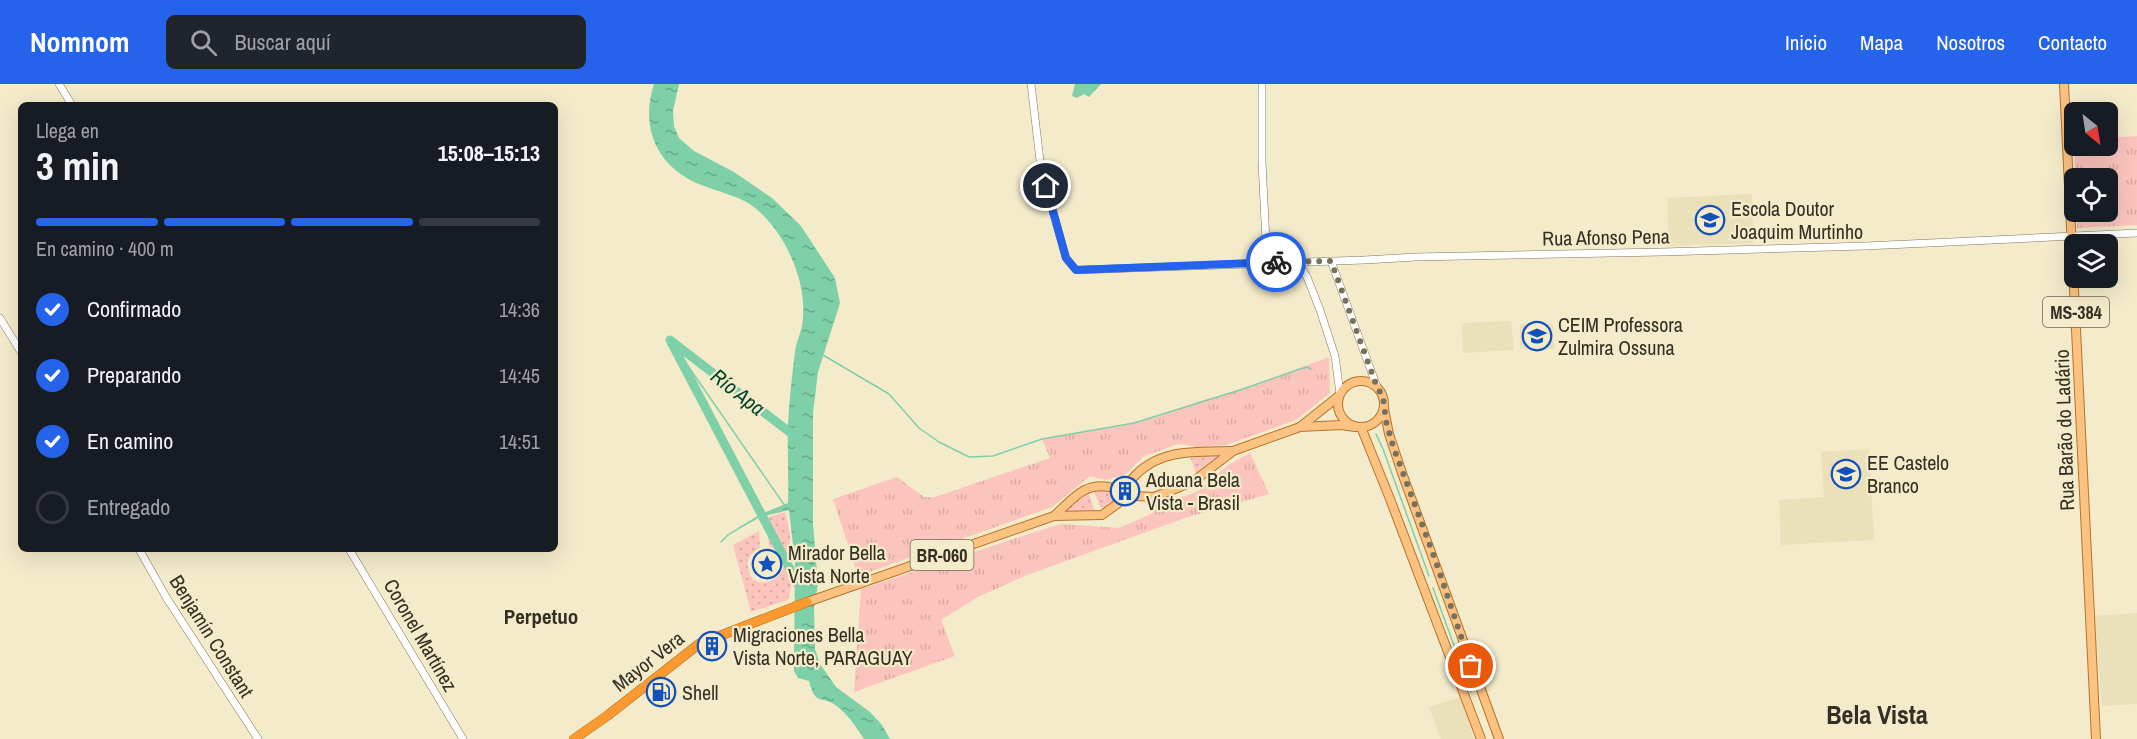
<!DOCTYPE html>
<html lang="es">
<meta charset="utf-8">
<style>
body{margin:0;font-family:"Archivo Narrow",sans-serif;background:#20242c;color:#f1f3f6;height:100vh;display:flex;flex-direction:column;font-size:22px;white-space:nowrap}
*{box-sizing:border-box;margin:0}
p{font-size:20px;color:#9ea1a6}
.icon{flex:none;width:33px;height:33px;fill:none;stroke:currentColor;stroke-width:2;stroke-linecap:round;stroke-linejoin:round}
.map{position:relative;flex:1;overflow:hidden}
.sheet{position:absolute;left:18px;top:18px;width:540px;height:450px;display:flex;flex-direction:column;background:#171b24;border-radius:9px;box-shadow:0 6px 24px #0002}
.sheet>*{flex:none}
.needle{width:39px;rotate:150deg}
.buttons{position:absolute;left:2064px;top:18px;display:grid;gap:12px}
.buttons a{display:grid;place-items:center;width:54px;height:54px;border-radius:9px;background:#171b24;box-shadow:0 6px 24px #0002;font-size:30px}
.pin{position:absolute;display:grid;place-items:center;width:51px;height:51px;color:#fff;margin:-26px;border:3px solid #fff;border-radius:50%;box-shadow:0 2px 6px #0007}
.courier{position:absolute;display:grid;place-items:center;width:60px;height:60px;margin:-30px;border:4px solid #2563eb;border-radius:50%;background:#fff;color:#222;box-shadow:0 2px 8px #0007}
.headline em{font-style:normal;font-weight:700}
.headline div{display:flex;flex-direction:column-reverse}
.headline{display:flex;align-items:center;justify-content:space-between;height:102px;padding:0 18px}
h1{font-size:39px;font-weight:700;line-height:45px}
.bar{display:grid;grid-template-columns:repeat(4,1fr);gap:9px 6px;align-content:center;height:72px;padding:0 18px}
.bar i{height:8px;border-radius:4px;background:#363941}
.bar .selected{background:#2563eb}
.bar p{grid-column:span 4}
ol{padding:0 18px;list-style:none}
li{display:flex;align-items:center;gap:18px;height:66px}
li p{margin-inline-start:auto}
li .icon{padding:6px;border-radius:50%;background:#2563eb;color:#fff;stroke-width:4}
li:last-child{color:#9ea1a6}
li i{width:33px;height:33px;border:3px solid #363941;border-radius:50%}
header{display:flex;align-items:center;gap:36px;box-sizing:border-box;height:84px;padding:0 30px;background:#2563eb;color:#fff}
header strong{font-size:28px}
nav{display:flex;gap:33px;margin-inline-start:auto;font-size:21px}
.search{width:420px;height:54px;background:#20242c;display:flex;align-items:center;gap:15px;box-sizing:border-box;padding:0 21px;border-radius:9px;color:#9ea1a6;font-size:22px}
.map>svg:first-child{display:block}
.built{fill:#eae0b9}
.grass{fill:url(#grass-dots)}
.park{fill:url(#park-tufts)}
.water{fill:url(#water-ripples)}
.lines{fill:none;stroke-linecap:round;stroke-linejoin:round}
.stream{stroke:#7ed0a8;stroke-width:1.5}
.river{stroke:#7ed0a8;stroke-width:9}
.major-tunnel{stroke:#cdc6a9;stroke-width:8;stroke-dasharray:8 4;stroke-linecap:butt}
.minor-casing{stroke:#7f775a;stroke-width:8}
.major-casing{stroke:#b4742b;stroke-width:10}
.highway-casing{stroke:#b4742b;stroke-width:10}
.minor{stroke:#fff;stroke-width:7}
.major{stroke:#fcc282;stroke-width:8}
.highway{stroke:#fa992f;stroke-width:9}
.done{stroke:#76715d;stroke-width:6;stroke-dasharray:0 10.8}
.route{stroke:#2563eb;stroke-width:8}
.labels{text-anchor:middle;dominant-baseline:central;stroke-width:4.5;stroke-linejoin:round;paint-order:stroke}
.shield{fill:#f3ebca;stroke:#6d6855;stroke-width:1.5}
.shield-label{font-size:18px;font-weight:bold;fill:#333023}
.poi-label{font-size:20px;fill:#333023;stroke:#f3ebca;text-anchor:start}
.street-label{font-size:20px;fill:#333023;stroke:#f3ebca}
.water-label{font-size:21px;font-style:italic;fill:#00452c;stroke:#f3ebca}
.neighbourhood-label{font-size:21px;font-weight:bold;fill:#333023;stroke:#f3ebca}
.district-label{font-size:26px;font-weight:bold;fill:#333023;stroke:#f3ebca}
</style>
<header>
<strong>Nomnom</strong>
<div class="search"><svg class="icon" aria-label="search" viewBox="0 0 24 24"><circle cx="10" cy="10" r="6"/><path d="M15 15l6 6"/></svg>Buscar aquí</div>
<nav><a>Inicio</a><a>Mapa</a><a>Nosotros</a><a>Contacto</a></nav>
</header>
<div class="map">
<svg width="2137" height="655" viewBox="0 0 2137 655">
<defs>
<pattern id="grass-dots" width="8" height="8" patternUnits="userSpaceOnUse" patternTransform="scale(1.5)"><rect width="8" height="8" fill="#fbc5bd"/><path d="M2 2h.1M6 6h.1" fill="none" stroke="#d8aaa2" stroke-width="1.8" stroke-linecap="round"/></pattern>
<pattern id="park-tufts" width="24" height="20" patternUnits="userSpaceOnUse" patternTransform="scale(1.5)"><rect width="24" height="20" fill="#fbc5bd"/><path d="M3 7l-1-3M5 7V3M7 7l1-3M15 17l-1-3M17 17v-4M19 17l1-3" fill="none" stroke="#d8aaa2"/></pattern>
<pattern id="water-ripples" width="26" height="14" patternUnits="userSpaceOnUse" patternTransform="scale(1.5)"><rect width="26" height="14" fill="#7ed0a8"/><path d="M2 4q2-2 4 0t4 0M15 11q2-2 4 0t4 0" fill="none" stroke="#68a988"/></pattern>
</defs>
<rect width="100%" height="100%" fill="#f3ebca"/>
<g class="built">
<polygon points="1752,110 1754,159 1669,162 1667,114"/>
<polygon points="1511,237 1514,266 1463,269 1462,239"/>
<polygon points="1520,240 1553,240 1554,265 1520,265"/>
<polygon points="1869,365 1874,456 1781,461 1779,416 1824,413 1821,368"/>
<polygon points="2137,529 2137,620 2102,622 2094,532"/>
<polygon points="1460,613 1474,655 1441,655 1429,623"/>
</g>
<g class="grass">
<polygon points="1222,371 1197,393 1190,372"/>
<polygon points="1095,404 1108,404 1113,417 1109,424 1105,425 1100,423 1095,409"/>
<polygon points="1088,406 1094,425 1097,428 1064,427"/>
<path d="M785,428L790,449L789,493L792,498L788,516L751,528L733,461L759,447L760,463C753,468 747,473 748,482C752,522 812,479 769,462L765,434Z"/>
<circle cx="766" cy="480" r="9"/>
</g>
<g class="park">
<polygon points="2137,52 2137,141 2077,144 2077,128 2108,128 2108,94 2075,94 2074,55 2074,62 2108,62 2108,54"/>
<polygon points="1329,273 1330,309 1296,336 1226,361 1197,363 1178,360 1143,373 1126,390 1106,396 1090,392 1052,423 858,492 833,415 897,393 924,413 935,413 1050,374 1042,355 1134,339 1162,331 1197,318 1243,305"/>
<polygon points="1250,369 1269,410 1185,434 1027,491 978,513 941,536 955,572 854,608 861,505 1050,443 1062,440 1119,444 1151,430 1162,421 1198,407 1228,381"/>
</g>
<g class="water">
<path d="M654,0H679L673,27L674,42L679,54L694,67L734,88L772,114L801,142L835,194L840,219L818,288L813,329V440L818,500L814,524L815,565L820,580L836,603L870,628L882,641L890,655H864C857,644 849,632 839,624C823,609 816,625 809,597L798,594L794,587L795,479L789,426L760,433L729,451L728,450L761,430L788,419C789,393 787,367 788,341C789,317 792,292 795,268C796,259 800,251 802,242C807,213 797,179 781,154C774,143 762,128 751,121C738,112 719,108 704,102C659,86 639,46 654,0Z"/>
<polygon points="1075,0 1101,0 1089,13 1084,10 1077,14 1072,12"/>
</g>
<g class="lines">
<g class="stream">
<polyline points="670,256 785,422"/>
<polyline points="823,271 889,310 919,344 939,358 969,373 993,372 1042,355 1134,339 1243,305 1300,285 1307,283 1311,285"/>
<polyline points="1376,350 1383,365 1429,492"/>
<polyline points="721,458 728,451"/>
<polyline points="1433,504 1471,608"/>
</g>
<polyline class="river" points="796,353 670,256 800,504"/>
<g class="major-tunnel">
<polyline points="1114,401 1130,396"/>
<polyline points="1120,418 1136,412"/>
</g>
<g class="minor-casing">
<g id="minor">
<polyline points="59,0 72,21"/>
<polyline points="1031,0 1041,85 1066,174 1076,186 1364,176 1416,173 1662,168 1866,162 2137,149"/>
<polyline points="1262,0 1262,78 1267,178"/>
<polyline points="1331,177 1377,303"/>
<polyline points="1291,179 1302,185 1307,193 1320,226 1335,272 1340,310"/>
<polyline points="0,234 21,268"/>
<polyline points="139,465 166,513 258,655"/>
<polyline points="349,465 463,655"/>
</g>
</g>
<g class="major-casing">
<g id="major">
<polyline points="2064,0 2096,655"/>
<circle cx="1361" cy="320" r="23"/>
<polyline points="1384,325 1389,350 1402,389 1499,655"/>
<polyline points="1300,343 1339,312"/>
<polyline points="1361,343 1390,415 1481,655"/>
<path d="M1132,395C1158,364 1196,368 1232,367"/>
<polyline points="1136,412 1154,413 1180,403 1194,397 1233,367 1300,343 1341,341 1355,343"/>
<path d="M1054,432C1072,416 1084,398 1109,403"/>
<polyline points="807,518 1054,432 1102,431 1120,418"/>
</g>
</g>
<g class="highway-casing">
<polyline id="highway" points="574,655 607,632 699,560 807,518"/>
</g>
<use href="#minor" class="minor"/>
<use href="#major" class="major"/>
<use href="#highway" class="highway"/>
</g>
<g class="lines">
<polyline class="done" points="1276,178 1331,177 1377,303 1383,313 1386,337 1393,362 1436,478 1471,582"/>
<polyline class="route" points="1046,102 1066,174 1076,186 1276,178"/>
</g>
<defs>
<g id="school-ring" transform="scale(1.5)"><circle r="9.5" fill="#f3ebca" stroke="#1250bb" stroke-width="1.5"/><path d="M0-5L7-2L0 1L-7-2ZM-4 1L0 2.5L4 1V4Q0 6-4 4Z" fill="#1250bb"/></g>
<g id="building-ring" transform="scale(1.5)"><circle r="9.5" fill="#f3ebca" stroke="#1250bb" stroke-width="1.5"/><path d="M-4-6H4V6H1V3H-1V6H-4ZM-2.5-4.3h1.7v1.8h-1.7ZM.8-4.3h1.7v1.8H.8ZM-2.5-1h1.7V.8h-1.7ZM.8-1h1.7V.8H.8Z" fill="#1250bb"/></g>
<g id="sight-ring" transform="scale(1.5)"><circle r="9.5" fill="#f3ebca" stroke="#1250bb" stroke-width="1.5"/><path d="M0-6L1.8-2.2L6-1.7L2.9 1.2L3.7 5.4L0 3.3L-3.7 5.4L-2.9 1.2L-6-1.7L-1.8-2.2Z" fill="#1250bb"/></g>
<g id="fuel-ring" transform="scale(1.5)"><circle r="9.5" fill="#f3ebca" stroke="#1250bb" stroke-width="1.5"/><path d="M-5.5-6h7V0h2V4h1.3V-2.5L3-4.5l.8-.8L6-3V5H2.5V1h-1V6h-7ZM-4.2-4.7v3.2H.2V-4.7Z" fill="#1250bb"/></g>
</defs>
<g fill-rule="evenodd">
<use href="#school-ring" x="1710" y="136"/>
<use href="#school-ring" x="1537" y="252"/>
<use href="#school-ring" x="1846" y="390"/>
<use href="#building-ring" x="1125" y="407"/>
<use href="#sight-ring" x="767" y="480"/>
<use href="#building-ring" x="712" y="562"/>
<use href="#fuel-ring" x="661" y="608"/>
</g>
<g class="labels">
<g class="shield">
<rect x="2043" y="213" width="66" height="30" rx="4.5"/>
<rect x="910.5" y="456" width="63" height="30" rx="4.5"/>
</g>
<g class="shield-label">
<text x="2076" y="228">MS-384</text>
<text x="942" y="471">BR-060</text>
</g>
<g class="poi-label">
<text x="1731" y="124">Escola Doutor<tspan x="1731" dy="23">Joaquim Murtinho</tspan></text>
<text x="1558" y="240">CEIM Professora<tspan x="1558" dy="23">Zulmira Ossuna</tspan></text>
<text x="1867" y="378">EE Castelo<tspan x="1867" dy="23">Branco</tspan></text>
<text x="1146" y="395">Aduana Bela<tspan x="1146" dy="23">Vista - Brasil</tspan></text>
<text x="788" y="468">Mirador Bella<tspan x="788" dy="23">Vista Norte</tspan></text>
<text x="733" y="550">Migraciones Bella<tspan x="733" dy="23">Vista Norte, PARAGUAY</tspan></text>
<text x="682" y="608">Shell</text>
</g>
<g class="street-label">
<text transform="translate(1606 153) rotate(-1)">Rua Afonso Pena</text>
<text transform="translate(2064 346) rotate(-92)">Rua Barão do Ladário</text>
<text transform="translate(421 551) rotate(60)">Coronel Martínez</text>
<text transform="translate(212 552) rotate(58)">Benjamín Constant</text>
<text transform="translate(648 577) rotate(-38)">Mayor Vera</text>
</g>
<g class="water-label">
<text transform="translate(738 308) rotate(38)">Río Apa</text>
</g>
<g class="neighbourhood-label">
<text x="541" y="532">Perpetuo</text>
</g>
<g class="district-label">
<text x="1877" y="630">Bela Vista</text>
</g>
</g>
</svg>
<div class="buttons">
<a><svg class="needle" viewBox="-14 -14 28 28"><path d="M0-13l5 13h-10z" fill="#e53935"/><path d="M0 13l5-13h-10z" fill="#9ea1a6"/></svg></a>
<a><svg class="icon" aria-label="locate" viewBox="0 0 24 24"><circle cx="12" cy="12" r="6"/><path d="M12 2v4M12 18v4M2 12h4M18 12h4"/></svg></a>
<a><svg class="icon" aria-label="layers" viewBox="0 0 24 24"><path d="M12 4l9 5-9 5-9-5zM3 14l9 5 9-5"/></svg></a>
</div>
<div class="pin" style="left:1471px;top:582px;background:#ea580c"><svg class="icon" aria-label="bag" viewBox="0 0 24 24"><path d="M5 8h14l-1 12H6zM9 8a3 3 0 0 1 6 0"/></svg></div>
<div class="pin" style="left:1046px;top:102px;background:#1f2937"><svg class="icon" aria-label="home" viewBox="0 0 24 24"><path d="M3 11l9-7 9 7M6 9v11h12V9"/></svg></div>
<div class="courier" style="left:1276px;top:178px"><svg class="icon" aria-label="bike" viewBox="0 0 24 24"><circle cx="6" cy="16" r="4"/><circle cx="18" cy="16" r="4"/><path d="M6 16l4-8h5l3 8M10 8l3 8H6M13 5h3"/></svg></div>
<section class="sheet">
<div class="headline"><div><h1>3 min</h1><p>Llega en</p></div><em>15:08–15:13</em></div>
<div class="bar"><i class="selected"></i><i class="selected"></i><i class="selected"></i><i></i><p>En camino · 400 m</p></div>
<ol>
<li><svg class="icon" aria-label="check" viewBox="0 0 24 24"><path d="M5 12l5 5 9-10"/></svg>Confirmado<p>14:36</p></li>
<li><svg class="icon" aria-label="check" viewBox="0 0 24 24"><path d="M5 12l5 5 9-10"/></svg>Preparando<p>14:45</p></li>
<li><svg class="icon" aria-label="check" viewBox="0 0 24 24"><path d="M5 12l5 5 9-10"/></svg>En camino<p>14:51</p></li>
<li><i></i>Entregado</li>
</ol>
</section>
</div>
